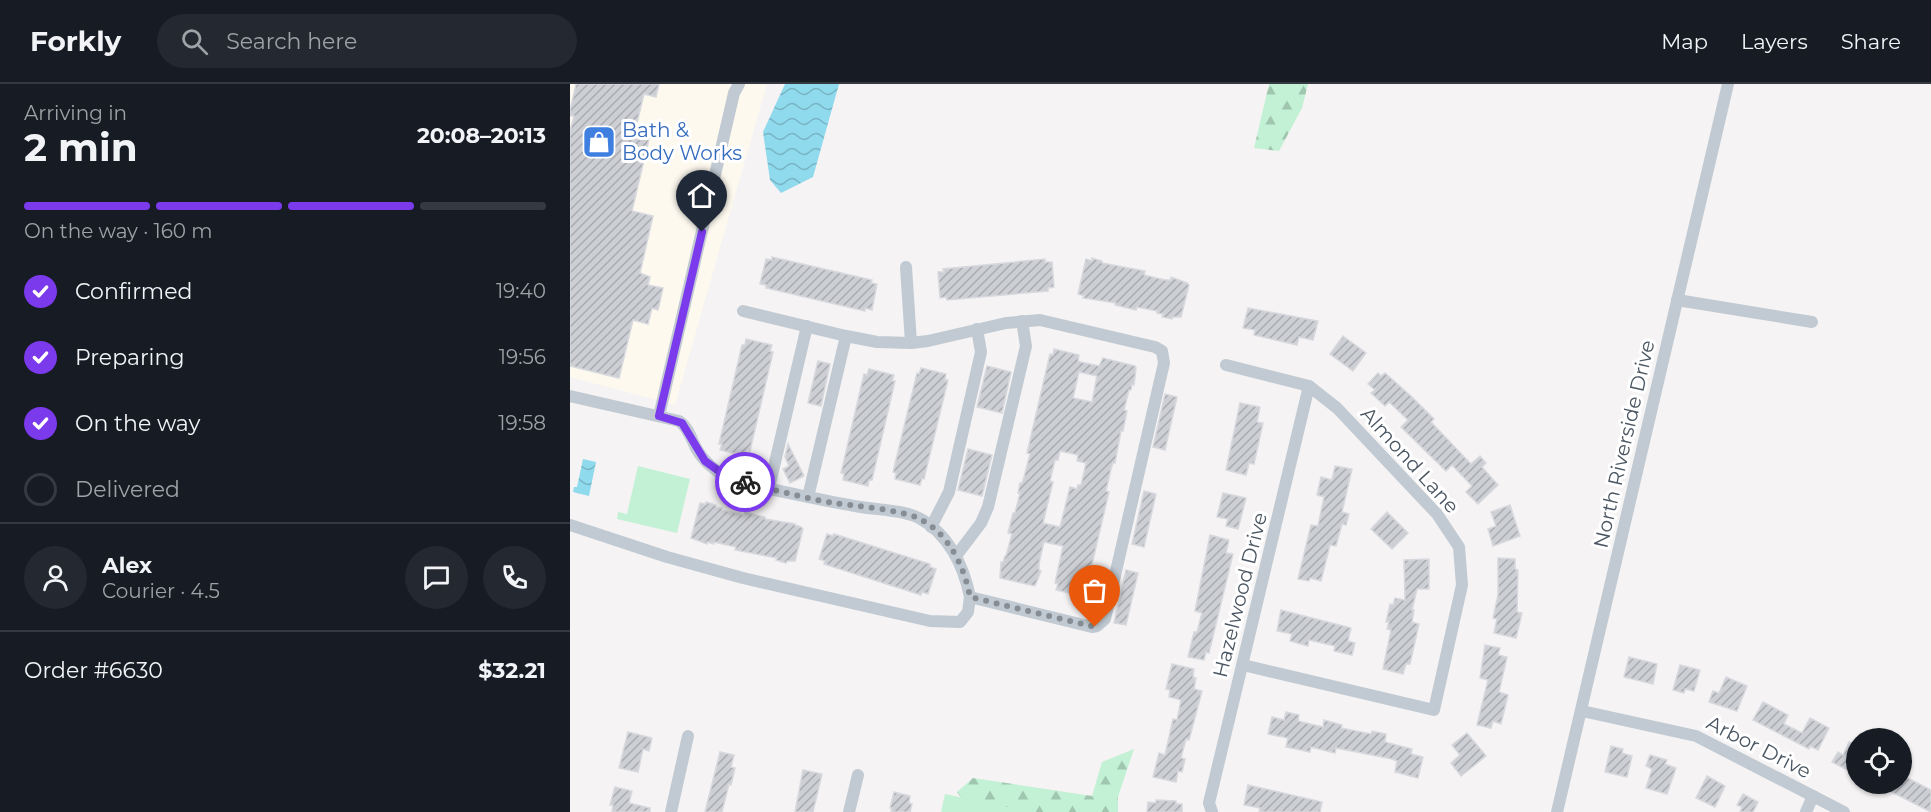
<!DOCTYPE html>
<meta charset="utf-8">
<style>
body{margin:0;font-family:Montserrat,sans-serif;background:#242831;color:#f1f3f6;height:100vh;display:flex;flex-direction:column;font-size:22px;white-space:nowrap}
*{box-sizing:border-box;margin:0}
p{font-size:20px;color:#9ea1a6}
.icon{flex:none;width:33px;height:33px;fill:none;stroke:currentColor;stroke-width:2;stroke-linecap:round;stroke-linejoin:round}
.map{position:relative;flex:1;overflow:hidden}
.panel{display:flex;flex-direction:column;background:#171b24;width:570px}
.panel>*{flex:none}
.tools{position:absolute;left:1276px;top:644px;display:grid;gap:12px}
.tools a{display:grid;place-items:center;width:66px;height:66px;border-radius:50%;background:#171b24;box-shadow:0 2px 4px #0004;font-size:30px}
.pin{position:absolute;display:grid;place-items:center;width:51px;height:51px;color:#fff;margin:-62px -26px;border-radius:50% 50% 50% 0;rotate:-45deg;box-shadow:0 0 6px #0007}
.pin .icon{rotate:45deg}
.courier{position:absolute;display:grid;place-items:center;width:60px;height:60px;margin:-30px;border:4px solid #7c3aed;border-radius:50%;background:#fff;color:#222;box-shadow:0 2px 8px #0007}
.head em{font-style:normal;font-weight:700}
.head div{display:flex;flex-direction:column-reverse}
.head{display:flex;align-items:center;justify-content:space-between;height:102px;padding:0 24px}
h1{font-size:39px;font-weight:700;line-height:45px}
.bar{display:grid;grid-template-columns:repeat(4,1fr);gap:9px 6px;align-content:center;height:72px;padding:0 24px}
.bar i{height:8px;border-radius:4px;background:#363941}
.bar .selected{background:#7c3aed}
.bar p{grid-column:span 4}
.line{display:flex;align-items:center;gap:15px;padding:0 24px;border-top:2px solid #363941}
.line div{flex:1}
.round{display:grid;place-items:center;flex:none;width:63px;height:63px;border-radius:32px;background:#242831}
ol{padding:0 24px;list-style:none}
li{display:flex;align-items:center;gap:18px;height:66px}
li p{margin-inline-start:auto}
li .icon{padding:6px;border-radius:50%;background:#7c3aed;color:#fff;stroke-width:4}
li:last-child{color:#9ea1a6}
li i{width:33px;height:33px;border:3px solid #363941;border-radius:50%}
header{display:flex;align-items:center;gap:36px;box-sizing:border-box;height:84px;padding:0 30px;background:#171b24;border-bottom:2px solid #363941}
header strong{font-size:28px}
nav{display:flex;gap:33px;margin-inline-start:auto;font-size:21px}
.search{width:420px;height:54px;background:#242831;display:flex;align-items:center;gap:15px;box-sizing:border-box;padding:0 21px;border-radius:33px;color:#9ea1a6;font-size:22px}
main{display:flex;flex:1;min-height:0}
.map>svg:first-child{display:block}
.commercial{fill:#fdf9ef}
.forest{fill:url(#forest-firs)}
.park{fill:#c3f1d5}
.water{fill:url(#water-waves)}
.building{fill:url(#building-hatch);stroke:#d7d9de;stroke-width:1.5;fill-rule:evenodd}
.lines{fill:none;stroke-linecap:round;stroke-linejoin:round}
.minor{stroke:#c1cad2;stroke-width:12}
.done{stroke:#868d94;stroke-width:6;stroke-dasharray:0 10.8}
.route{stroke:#7c3aed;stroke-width:8}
.labels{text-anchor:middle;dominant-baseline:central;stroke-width:6;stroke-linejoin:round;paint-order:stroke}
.shop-label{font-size:20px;fill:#366cbe;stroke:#fff;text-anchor:start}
.street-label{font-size:20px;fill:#4a5661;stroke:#fff}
</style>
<header>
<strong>Forkly</strong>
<div class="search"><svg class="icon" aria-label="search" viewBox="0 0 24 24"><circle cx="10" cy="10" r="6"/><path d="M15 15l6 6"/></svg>Search here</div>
<nav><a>Map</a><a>Layers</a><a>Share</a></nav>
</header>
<main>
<section class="panel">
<div class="head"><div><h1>2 min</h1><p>Arriving in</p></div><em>20:08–20:13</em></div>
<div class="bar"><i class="selected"></i><i class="selected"></i><i class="selected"></i><i></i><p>On the way · 160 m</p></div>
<ol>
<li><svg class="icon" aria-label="check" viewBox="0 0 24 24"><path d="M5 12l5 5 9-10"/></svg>Confirmed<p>19:40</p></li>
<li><svg class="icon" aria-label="check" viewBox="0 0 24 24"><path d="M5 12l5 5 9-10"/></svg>Preparing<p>19:56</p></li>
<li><svg class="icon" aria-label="check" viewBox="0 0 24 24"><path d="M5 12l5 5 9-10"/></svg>On the way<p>19:58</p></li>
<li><i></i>Delivered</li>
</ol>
<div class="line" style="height:108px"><a class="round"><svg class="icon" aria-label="person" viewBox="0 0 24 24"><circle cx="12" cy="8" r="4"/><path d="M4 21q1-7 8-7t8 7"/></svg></a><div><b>Alex</b><p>Courier · 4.5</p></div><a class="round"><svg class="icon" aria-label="chat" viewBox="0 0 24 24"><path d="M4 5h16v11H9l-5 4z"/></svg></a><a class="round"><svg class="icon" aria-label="phone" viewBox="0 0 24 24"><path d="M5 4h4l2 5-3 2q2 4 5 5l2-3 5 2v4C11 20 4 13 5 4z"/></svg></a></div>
<div class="line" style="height:78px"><div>Order #6630</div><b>$32.21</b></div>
</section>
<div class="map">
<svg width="1361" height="728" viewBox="0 0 1361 728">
<defs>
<pattern id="forest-firs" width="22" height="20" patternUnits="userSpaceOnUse" patternTransform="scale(1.5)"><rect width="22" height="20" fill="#c3f1d5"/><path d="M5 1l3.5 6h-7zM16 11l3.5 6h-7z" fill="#a0c6b0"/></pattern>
<pattern id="water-waves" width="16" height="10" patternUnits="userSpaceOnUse" patternTransform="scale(1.5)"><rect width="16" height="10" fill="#90daee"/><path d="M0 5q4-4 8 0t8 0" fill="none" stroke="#78b4c4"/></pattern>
<pattern id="building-hatch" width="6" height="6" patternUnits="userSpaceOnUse" patternTransform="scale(1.5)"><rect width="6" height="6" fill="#cdcfd5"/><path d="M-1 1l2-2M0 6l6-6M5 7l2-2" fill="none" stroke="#a8abb0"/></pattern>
</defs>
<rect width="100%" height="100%" fill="#f5f3f3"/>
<polygon class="commercial" points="0,0 197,0 105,321 0,293"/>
<g class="forest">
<polygon points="699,0 738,0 732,24 709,67 684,64"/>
<polygon points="564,665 548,713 548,728 426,728 397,722 387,708 403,694 522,712 532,678"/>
</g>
<g class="park">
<polygon points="68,382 120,395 107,449 47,435 48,428 57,430"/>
<polygon points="375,710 461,728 371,728"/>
</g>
<g class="water">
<polygon points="215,0 269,0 243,93 211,109 200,96 193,48"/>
<polygon points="13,375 26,378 19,412 3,408 4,403 7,403"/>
</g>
<g class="building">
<polygon points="6,0 89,0 86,13 74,10 65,47 80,51 62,127 83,132 70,189 80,193 78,201 93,204 88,226 82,224 78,240 63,236 49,294 0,282 0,47 4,32 0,32 0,27"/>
<polygon points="202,173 302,196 301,199 307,200 302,226 295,224 295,227 196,204 196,201 190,200 196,175 202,176"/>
<polygon points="522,174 532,177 532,179 575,187 574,191 595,196 601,196 601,193 617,199 619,201 611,233 603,233 602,235 592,233 593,230 587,229 587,227 567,223 566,226 545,221 546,219 513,214 514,212 508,210 516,175 522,177"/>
<polygon points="475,175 475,178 482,178 484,203 478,204 478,207 377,216 376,213 370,214 368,188 374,188 373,185"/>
<polygon points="678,224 748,237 743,256 729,253 727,261 684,251 685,246 673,244"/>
<polygon points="773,252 796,269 783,287 760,270"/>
<polygon points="176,255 202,261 200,267 203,268 180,367 177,366 175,372 150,366 152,360 149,360 172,261 175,261"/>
<path d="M484,265L509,271L508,277L511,278L529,282L533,274L565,282L566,284L564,301L562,300L561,306H559L554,326L557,327L553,347H551L545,379H543L541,385L536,407L539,408L516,506L513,505L512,512L486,506L488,500L485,499L493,462L474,458L469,479V486L471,487L465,502L430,494L431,478H433L435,472H436L442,450L438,449L443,429H445L450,409H448L450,399H452L454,393L460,370L457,369L480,270L483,271ZM509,288L527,292L522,318L503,314ZM490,367L508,371L507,377L516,379L511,401H508L507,405L500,403L490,443L473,439L483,398L480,397L485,376H488Z"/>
<polygon points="248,277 260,280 251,322 238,319"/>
<polygon points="417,282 441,288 432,329 407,323"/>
<polygon points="351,284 376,290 375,296 378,296 354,395 352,394 350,401 325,395 326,389 323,388 347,289 349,290"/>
<polygon points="299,285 324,291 322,297 325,297 302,396 299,396 298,402 273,396 274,390 271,389 294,290 297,291"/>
<polygon points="808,289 811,292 815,289 842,313 864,335 861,338 901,380 910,372 916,379 912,383 928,401 908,420 896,408 902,402 882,381 876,387 831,343 838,336 819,318 815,322 801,309 805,306 798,300"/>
<polygon points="595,310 607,313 595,366 583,363"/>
<polygon points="670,319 690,323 687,338 693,339 684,380 679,379 676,391 656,386"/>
<polygon points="218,360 234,392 220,399 213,385 219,382 215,373"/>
<polygon points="398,365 422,371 412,412 388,406"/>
<polygon points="765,382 782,385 772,428 779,430 776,441 772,440 766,462 760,461 751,497 740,494 739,497 728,495 741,441 748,442 754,413 747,411 751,393 762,396"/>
<polygon points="574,407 586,410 574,463 562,460"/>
<polygon points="653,409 676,414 668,445 656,442 658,435 647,433"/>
<polygon points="136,418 146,421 146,423 152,424 152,426 174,431 175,428 195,433 195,435 225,440 225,441 231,443 233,445 225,477 217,477 216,479 206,476 207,474 165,466 166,463 144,458 144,460 137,458 137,460 121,454 130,419 136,420"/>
<polygon points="940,421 950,452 923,462 918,445 926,442 921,428"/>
<polygon points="817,428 838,449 822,465 801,445"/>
<polygon points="257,450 263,452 264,450 360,480 360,483 366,485 358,510 352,508 351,511 254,480 255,477 249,475"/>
<polygon points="640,451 659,456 656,469 663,470 639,569 636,568 634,576 618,573 624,548 627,548 632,529 625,527"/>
<polygon points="928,474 945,475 945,485 948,486 947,528 952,529 946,554 924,549 927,535 923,534 928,511"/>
<polygon points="859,475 859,505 847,505 842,526 844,526 842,538 849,540 840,580 836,580 833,590 813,585 821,546 817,545 819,538 816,538 820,520 823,521 825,514 835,516 834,476"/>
<polygon points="556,486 568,489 556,541 544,539"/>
<polygon points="711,526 781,544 778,557 785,559 782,571 764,567 765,562 739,556 738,562 720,557 722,550 707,547"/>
<polygon points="915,561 930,564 928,571 937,573 929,608 938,611 931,640 923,637 921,644 907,641 918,596 910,594"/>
<polygon points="1059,573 1087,580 1083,600 1054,593"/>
<polygon points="602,580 624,585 623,593 626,594 624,605 632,607 619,656 616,655 611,674 615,675 612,688 608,687 606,698 583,693 589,669 595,671 603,635 607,636 611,616 599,613 600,606 596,605"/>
<polygon points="1110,581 1130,586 1124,607 1115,605 1114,609 1103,606"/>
<polygon points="1156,593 1177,602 1167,627 1139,618 1143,607 1149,609"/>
<polygon points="1193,618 1218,631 1214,640 1232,649 1240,634 1259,644 1248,666 1240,662 1239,665 1183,636"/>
<polygon points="716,628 729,631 728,637 753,643 754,636 772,641 771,644 801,650 802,647 816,650 815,658 842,665 841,670 853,673 848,694 825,688 827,677 822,675 766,664 765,669 741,663 740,668 716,663 718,654 698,650 702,633 714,636"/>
<polygon points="58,648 82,654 79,667 73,665 68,688 49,684"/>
<polygon points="897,649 916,672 891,692 881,679 890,671 882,661"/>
<polygon points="1279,658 1287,662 1287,691 1262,678 1268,668 1273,671"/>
<polygon points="1041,662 1053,665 1052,669 1062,672 1057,693 1035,688"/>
<polygon points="150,668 164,671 161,683 165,684 161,701 159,700 152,728 135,728"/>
<polygon points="1080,671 1097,676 1095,680 1106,684 1097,710 1076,704 1082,685 1076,682"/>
<polygon points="233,686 252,690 243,728 225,728"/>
<polygon points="1332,691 1361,706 1361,728 1304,699 1332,699"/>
<polygon points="1137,692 1155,702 1145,723 1126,714"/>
<polygon points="678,701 752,718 750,728 689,728 690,724 674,721"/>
<polygon points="45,703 62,707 59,719 80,724 80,728 42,728 43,721 40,721"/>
<polygon points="324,708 340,712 339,719 342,720 340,728 321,728 322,724 320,724"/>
<polygon points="1173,710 1188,718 1183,728 1170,728 1172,723 1167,721"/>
<polygon points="586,716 606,717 606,720 612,720 612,728 577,728 578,718 586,719"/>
</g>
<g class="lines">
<g class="minor">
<polyline points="336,183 341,259"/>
<polyline points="1107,216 1242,238"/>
<polyline points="173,227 276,252"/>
<polyline points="656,281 739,302 767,324 867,430 889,463 892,501 864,626 673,581"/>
<path d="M0,312L109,337C119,344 121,355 126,364C133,377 147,389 160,394C173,399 187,401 200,405C230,411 260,418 291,423C309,426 333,426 349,434C379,450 394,483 400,513"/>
<polyline points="89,332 164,9 169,0"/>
<polyline points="199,404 237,242"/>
<polyline points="0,441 97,473 173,494 360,537 390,538 398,528 400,513 522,543 527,542 535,535 594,279 592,267 585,263 470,236 436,239 358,257 341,259 307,258 276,252 238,413"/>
<polyline points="361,443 379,408 411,268 407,245"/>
<polyline points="386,472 411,439 418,423 456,262 452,237"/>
<polyline points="1012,627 1126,652 1274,728"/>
<polyline points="101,728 118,652"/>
<polyline points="279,728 288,691"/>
<polyline points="642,728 639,719 739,302"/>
<polyline points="987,728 1158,0"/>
<polyline points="1236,728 1243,712"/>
</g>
</g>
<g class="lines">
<path class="done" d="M175,398C204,406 234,414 264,419C285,422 333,426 350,435C379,450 394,482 400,513L525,543"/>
<polyline class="route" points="132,148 89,332 112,339 135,377 157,393 175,398"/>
</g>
<defs>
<g id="shop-square" transform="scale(1.725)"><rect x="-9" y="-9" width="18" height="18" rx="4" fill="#3f7fe0" stroke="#fff"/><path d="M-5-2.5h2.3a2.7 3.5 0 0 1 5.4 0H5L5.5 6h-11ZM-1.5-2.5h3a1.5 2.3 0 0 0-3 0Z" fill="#fff"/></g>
</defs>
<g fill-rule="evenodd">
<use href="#shop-square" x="29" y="58"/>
</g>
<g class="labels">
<g class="shop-label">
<text x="52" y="46">Bath &amp;<tspan x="52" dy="23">Body Works</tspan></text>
</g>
<g class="street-label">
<text transform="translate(1054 360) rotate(-77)">North Riverside Drive</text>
<text transform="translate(840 376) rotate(48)">Almond Lane</text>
<text transform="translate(670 511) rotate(-76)">Hazelwood Drive</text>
<text transform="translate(1189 663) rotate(27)">Arbor Drive</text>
</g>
</g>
</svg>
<div class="tools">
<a><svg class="icon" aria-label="locate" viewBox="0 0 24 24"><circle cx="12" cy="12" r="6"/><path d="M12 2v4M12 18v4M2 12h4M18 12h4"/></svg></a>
</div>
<div class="pin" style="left:525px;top:543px;background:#ea580c"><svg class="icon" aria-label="bag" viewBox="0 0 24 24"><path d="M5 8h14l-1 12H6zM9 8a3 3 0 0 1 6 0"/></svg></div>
<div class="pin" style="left:132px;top:148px;background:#1f2937"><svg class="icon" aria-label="home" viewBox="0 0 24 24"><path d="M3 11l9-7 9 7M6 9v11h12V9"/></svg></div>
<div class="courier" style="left:175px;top:398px"><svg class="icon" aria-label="bike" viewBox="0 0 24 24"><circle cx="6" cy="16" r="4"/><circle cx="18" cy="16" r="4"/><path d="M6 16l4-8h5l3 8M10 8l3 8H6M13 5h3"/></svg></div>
</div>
</main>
